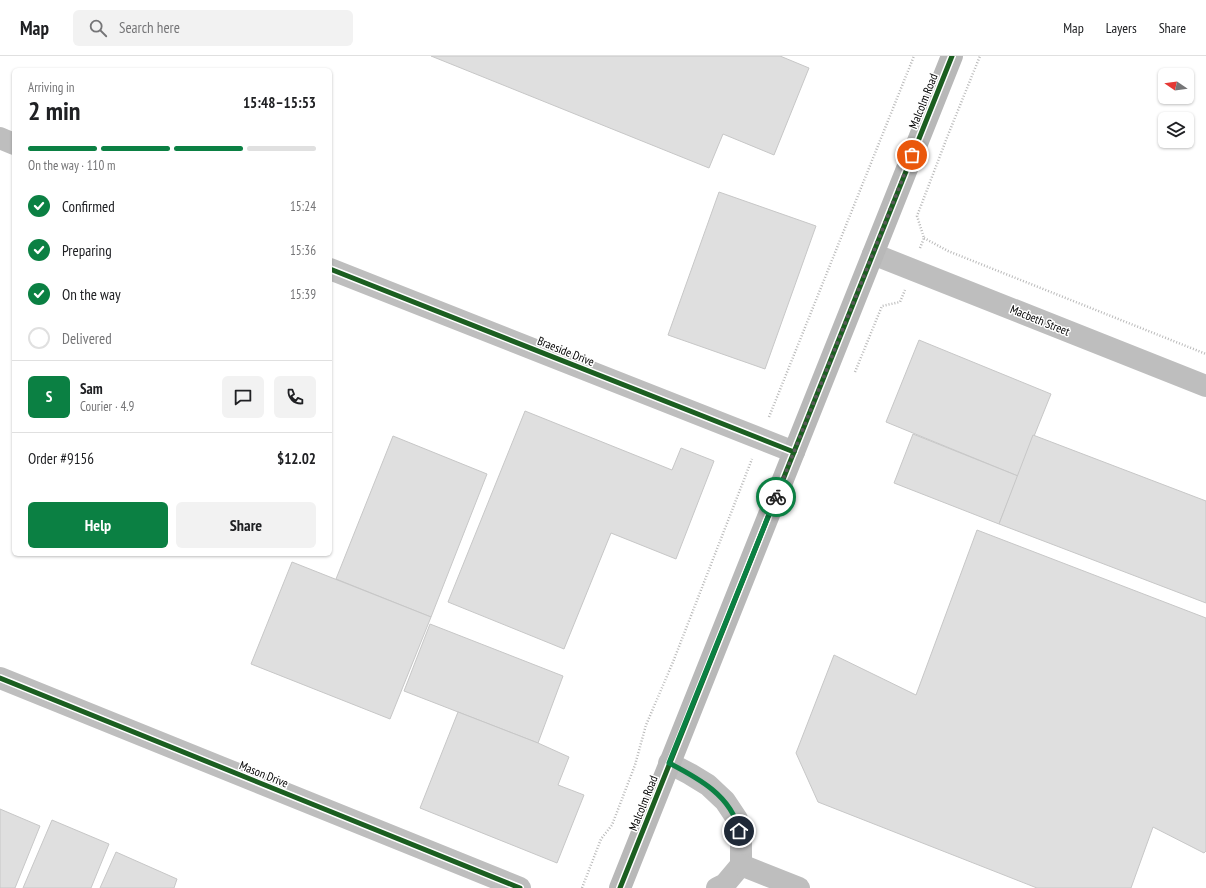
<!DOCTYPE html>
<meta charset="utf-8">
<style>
body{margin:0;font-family:"PT Sans Narrow",sans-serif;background:#f2f2f2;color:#202124;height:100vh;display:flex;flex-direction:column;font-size:15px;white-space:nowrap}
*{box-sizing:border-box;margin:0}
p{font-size:13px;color:#757577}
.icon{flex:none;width:22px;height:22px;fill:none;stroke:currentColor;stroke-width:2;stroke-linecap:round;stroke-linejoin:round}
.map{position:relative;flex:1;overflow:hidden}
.sheet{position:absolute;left:12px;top:12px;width:320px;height:488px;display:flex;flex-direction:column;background:#fff;border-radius:6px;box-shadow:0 1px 3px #0004}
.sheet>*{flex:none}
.needle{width:26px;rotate:283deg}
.tools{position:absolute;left:1158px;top:12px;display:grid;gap:8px}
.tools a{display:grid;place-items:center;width:36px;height:36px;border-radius:6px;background:#fff;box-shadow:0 1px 3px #0004;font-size:20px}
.pin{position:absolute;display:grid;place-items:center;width:34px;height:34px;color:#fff;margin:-17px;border:2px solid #fff;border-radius:50%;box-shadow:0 1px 4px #0007}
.courier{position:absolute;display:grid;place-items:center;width:40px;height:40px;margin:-20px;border:3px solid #0b8043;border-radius:50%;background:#fff;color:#222;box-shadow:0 1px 5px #0007}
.overview em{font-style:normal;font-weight:600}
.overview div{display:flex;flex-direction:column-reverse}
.overview{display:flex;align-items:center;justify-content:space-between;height:68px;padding:0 16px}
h1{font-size:26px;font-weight:600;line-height:30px}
.bar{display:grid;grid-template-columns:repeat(4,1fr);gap:6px 4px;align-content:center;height:48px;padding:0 16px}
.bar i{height:5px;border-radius:3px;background:#e0e0e0}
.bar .on{background:#0b8043}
.bar p{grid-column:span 4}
.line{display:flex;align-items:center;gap:10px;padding:0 16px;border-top:1px solid #e0e0e0}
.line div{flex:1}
.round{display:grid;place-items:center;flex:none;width:42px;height:42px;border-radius:6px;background:#f2f2f2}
ol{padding:0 16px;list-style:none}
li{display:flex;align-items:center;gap:12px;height:44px}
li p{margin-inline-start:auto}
li .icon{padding:4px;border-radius:50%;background:#0b8043;color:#fff;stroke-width:4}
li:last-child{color:#757577}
li i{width:22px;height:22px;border:2px solid #e0e0e0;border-radius:50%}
.action{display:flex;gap:8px;margin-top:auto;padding:8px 16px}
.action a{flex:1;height:46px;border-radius:6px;background:#0b8043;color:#fff;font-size:16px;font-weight:600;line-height:46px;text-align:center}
.action a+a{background:#f2f2f2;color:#202124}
header{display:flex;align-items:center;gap:24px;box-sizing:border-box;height:56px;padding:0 20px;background:#fff;border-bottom:1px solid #e0e0e0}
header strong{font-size:19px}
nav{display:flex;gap:22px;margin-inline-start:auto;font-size:14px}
.search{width:280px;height:36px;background:#f2f2f2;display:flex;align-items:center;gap:10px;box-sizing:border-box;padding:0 14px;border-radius:6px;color:#757577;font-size:15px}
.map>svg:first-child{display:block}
.building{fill:#dfdfdf;stroke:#c7c7c7}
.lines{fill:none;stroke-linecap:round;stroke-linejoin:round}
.path{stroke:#b9b9b9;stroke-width:2.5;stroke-dasharray:1 2;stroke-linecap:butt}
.street{stroke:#bebebe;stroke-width:22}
.secondary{stroke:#b8b8b8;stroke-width:22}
.cycleway-casing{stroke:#fff;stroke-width:8}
.cycleway{stroke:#1b5e20;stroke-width:5}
.done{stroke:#595959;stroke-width:4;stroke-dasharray:0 7.2}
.route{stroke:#0b8043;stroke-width:5}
.labels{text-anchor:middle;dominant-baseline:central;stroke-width:3;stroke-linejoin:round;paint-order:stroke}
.street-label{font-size:12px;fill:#000;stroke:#fff}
</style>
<header>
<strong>Map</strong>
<div class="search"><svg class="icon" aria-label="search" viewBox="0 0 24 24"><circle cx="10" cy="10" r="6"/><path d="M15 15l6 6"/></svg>Search here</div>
<nav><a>Map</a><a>Layers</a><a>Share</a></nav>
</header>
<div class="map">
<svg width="1206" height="832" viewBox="0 0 1206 832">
<rect width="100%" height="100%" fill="#fff"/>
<g class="building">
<polygon points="431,0 780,0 809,12 774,99 723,78 709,112"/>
<polygon points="719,136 816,170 765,313 668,279"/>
<polygon points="919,284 1051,338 1018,420 886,366"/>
<polygon points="525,355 672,414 681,392 714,405 676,503 611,477 564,593 448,546"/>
<polygon points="913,378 1018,420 999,468 894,427"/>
<polygon points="1033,379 1206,445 1206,547 999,468"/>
<polygon points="393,380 487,418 431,561 336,523"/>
<polygon points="977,474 1206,562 1206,795 1204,797 1153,771 1131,832 1037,832 818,746 796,697 834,599 916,639"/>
<polygon points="292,506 431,561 390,663 251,608"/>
<polygon points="430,568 563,620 538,687 404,635"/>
<polygon points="458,656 538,687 569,701 558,729 584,739 557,807 420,752"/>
<polygon points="0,753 40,770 15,832 0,832"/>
<polygon points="52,764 109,788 91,832 23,832"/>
<polygon points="116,796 177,823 174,832 100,832"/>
</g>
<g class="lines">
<g class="path">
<polyline points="924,182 948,195 1206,298"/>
<polyline points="920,192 924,182 917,160 948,79 980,0"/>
<polyline points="855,316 882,250 900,246 905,234"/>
<polyline points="769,361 914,0"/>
<polyline points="582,832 601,783 612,769 635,709 646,669 673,606 752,403"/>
</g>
<g class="street">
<polyline points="0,82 14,88"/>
<polyline points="873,198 1206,330"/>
<polyline points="330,213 794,396"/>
<polyline points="0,622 520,832"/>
<polyline points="669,707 690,718 708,729 725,745 737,763 741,786 741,809 725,828 717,832"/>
<polyline points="741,809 799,832"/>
</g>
<polyline class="secondary" points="620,832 952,0"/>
<g class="cycleway-casing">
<g id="cycleway">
<polyline points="330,213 794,396"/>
<polyline points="0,622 520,832"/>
<polyline points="620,832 952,0"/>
</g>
</g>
<use href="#cycleway" class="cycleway"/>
</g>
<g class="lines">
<polyline class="done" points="776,441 912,99"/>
<path class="route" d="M739,775C732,740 698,722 669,707L776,441"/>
</g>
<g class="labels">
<g class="street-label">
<text transform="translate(923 45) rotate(-68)">Malcolm Road</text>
<text transform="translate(1040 264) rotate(22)">Macbeth Street</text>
<text transform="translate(566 295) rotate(22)">Braeside Drive</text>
<text transform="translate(264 718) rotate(22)">Mason Drive</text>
<text transform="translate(643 747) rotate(-68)">Malcolm Road</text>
</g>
</g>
</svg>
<div class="tools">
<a><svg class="needle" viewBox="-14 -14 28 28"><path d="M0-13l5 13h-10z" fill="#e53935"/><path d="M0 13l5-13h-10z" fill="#757577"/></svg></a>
<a><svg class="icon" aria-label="layers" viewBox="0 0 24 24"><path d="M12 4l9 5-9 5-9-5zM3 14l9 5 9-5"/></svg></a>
</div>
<div class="pin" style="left:912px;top:99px;background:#ea580c"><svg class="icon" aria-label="bag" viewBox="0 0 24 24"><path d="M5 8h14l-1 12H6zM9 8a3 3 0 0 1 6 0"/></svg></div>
<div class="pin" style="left:739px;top:775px;background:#1f2937"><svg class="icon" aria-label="home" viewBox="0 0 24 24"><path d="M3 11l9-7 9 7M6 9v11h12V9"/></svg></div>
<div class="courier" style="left:776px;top:441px"><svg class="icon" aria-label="bike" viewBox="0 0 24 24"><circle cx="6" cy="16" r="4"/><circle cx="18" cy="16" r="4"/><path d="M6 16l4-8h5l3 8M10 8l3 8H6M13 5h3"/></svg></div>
<section class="sheet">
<div class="overview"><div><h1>2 min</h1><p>Arriving in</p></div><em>15:48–15:53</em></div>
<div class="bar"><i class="on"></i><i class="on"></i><i class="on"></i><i></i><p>On the way · 110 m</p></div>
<ol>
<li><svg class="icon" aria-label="check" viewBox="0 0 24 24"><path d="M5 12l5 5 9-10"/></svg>Confirmed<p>15:24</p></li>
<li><svg class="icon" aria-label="check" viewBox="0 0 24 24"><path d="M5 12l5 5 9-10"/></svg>Preparing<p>15:36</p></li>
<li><svg class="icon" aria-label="check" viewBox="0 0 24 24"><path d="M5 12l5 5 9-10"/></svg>On the way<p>15:39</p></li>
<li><i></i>Delivered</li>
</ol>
<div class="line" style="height:72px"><b class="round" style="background:#0b8043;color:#fff">S</b><div><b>Sam</b><p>Courier · 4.9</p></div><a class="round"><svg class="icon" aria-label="chat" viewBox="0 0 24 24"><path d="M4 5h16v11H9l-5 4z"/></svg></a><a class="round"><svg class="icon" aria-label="phone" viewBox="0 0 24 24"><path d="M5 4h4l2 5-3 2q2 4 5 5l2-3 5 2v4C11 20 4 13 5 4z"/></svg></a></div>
<div class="line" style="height:52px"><div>Order #9156</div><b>$12.02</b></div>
<div class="action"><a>Help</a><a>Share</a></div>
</section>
</div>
